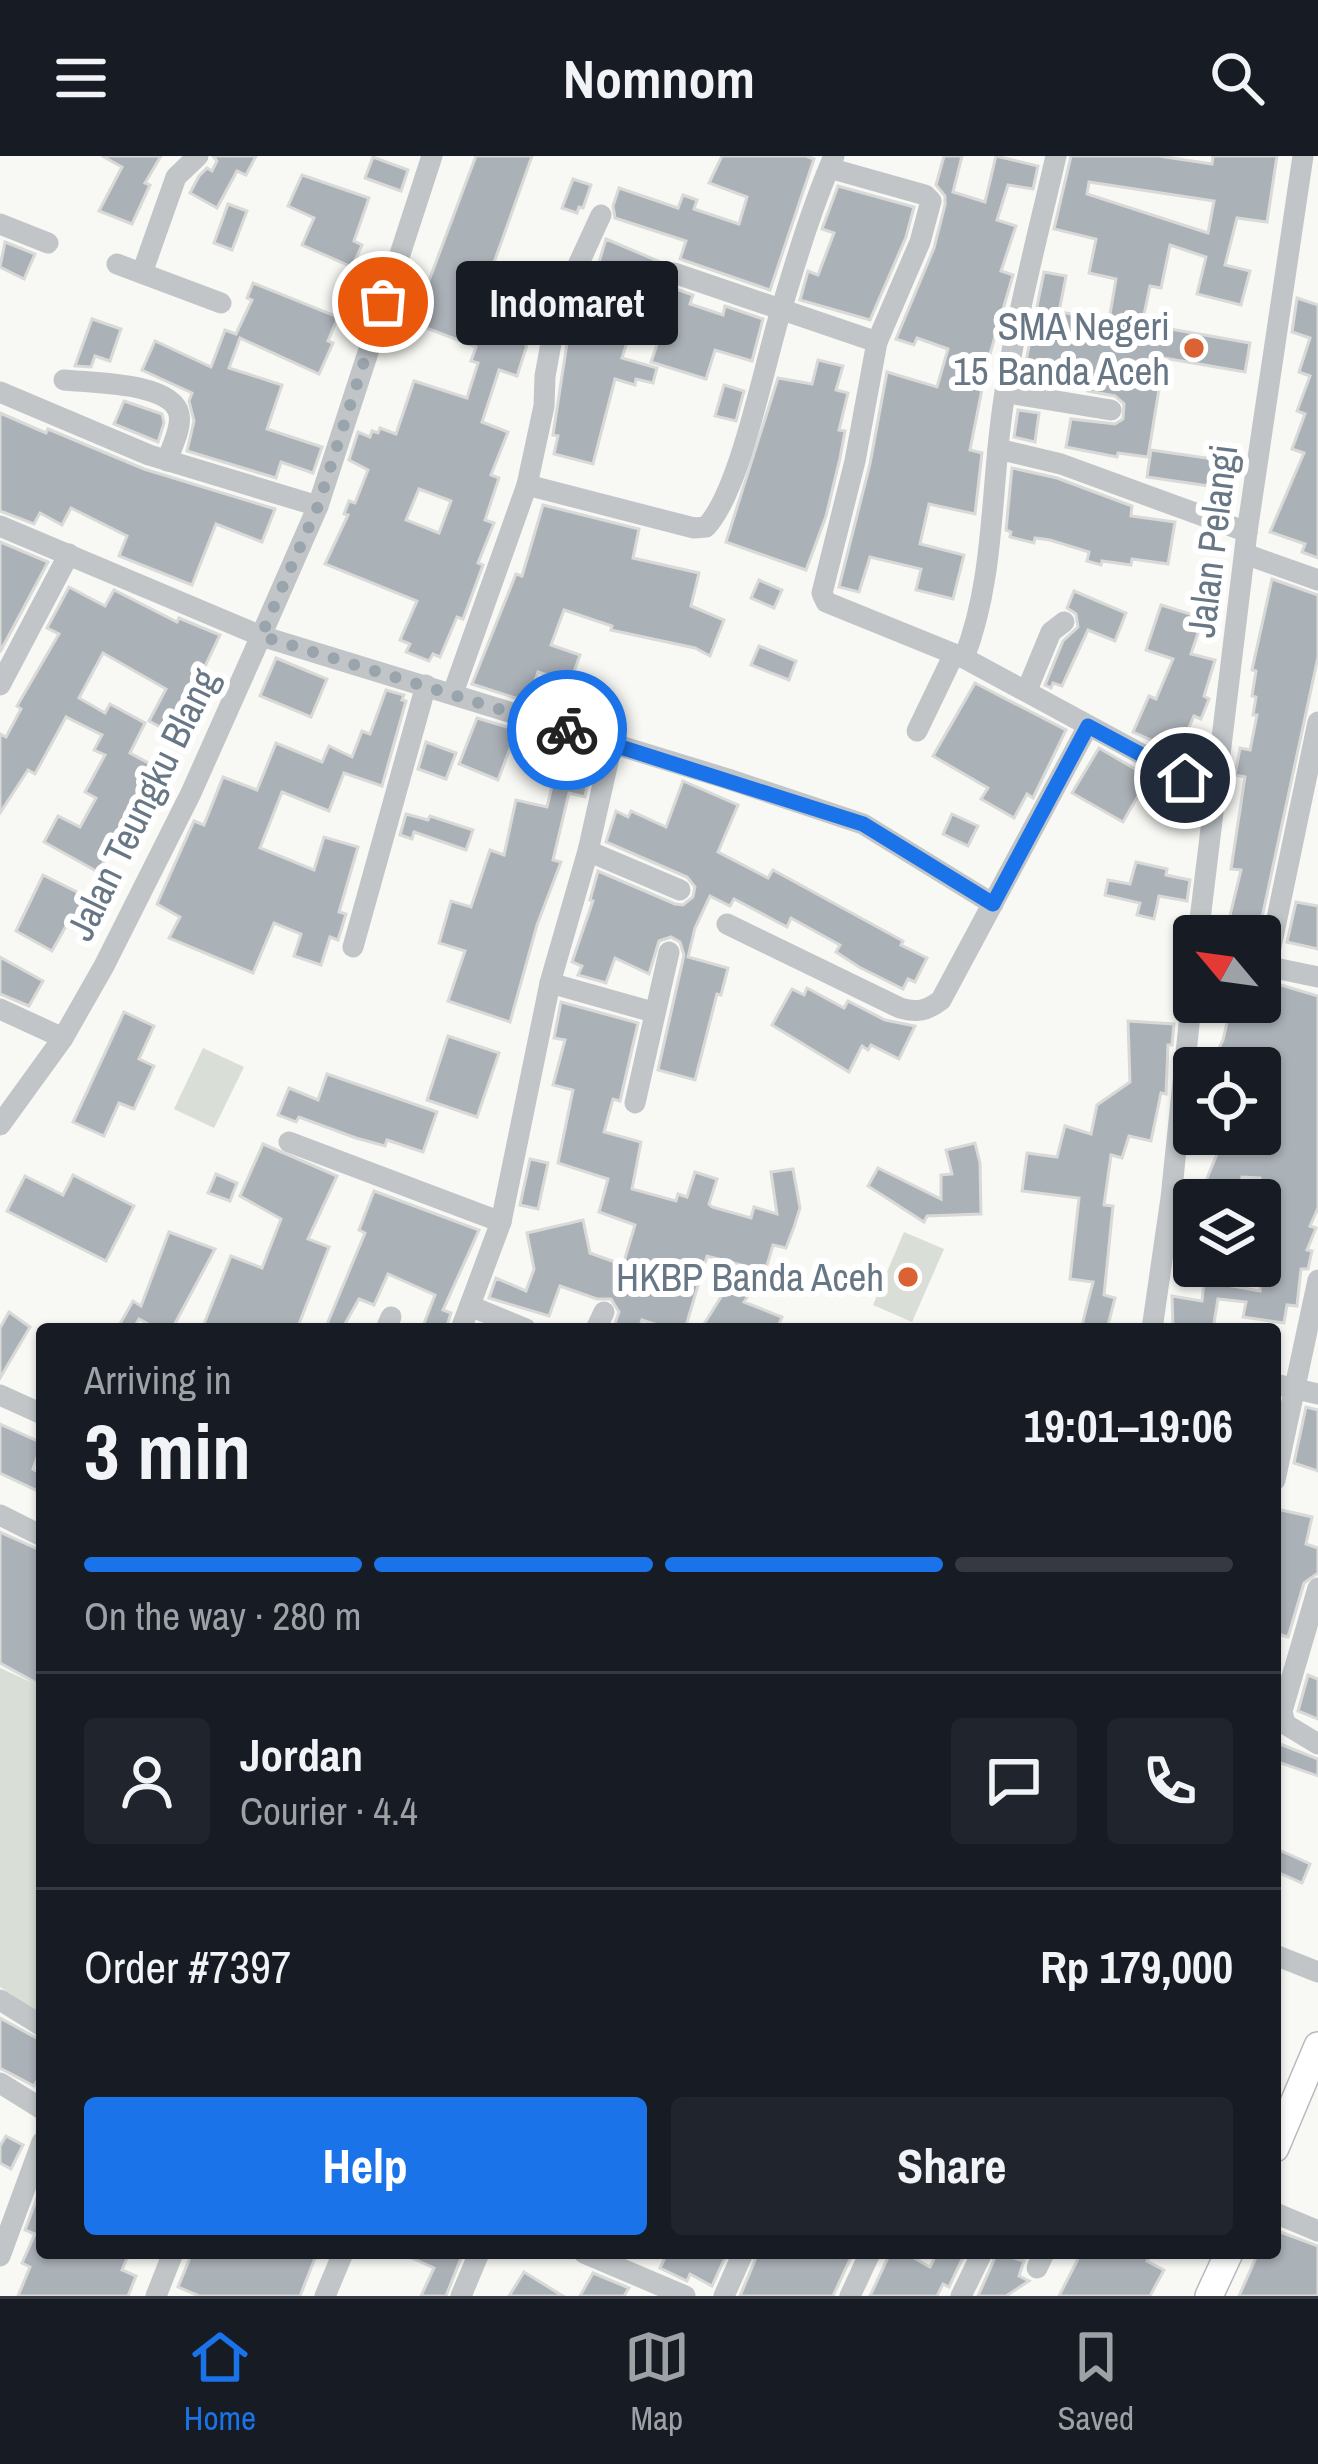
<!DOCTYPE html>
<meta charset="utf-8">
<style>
body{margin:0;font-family:"Archivo Narrow",sans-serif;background:#20242c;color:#f1f3f6;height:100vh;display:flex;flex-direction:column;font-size:45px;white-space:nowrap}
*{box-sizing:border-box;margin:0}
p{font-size:39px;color:#9ea1a6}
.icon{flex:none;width:66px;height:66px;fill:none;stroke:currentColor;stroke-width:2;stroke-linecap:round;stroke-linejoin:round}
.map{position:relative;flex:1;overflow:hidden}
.drawer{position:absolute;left:36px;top:1167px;width:1245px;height:936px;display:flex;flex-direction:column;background:#171b24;border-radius:12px;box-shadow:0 3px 9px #0004}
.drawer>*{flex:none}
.needle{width:78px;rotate:299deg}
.tools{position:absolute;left:1173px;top:759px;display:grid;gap:24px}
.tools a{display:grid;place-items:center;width:108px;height:108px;border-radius:12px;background:#171b24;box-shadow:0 3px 9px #0004;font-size:60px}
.pin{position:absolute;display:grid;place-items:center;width:102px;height:102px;color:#fff;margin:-51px;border:6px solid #fff;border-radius:50%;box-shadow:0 3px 12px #0007}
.courier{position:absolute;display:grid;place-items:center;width:120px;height:120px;margin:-60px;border:9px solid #1a73e8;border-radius:50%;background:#fff;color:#222;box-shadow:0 3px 15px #0007}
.bubble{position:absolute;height:84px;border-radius:12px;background:#171b24;box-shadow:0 3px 9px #0004;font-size:39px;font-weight:700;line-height:84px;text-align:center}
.headline em{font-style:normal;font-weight:700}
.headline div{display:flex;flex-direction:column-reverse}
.headline{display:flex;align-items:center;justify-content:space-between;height:204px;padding:0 48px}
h1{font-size:78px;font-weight:700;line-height:90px}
.bar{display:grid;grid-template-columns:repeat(4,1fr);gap:18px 12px;align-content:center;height:144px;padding:0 48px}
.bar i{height:15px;border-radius:9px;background:#363941}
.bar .current{background:#1a73e8}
.bar p{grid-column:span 4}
.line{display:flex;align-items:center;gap:30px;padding:0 48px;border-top:3px solid #363941}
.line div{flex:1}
.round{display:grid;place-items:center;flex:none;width:126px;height:126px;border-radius:12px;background:#20242c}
.cta{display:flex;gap:24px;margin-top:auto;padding:24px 48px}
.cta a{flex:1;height:138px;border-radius:12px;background:#1a73e8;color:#fff;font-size:48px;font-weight:700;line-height:138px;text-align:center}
.cta a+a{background:#20242c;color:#f1f3f6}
header{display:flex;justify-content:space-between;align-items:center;height:156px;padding:0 48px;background:#171b24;font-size:54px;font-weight:700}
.dock{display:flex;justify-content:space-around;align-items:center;height:168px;border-top:3px solid #363941;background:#171b24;font-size:33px;color:#9ea1a6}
.dock a{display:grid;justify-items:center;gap:6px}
.dock .current{color:#1a73e8}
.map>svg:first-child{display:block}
.green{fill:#d9ded6}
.building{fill:#aab1b7;stroke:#d9d9d8;stroke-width:3;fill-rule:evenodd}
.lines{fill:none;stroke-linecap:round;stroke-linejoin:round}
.major-casing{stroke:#b6babe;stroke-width:30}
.minor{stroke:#c1c5c8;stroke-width:21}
.major{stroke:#fff;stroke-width:27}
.done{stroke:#9aa4ac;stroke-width:12;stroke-dasharray:0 21.6}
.route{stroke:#1a73e8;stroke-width:15}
.poi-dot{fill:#db6232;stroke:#fff;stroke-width:4.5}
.labels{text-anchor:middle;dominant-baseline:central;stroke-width:12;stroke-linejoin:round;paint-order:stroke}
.poi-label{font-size:39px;fill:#687785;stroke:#fff;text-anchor:end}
.street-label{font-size:39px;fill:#687785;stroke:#fff}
</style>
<header><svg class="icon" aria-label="menu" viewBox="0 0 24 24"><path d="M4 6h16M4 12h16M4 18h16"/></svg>Nomnom<svg class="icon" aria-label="search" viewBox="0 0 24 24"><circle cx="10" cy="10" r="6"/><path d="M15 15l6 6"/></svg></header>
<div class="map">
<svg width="1318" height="2140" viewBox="0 0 1318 2140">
<rect width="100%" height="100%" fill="#f8f8f5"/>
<g class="green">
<polygon points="203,892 244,911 214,972 174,953"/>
<polygon points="904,1076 944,1093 912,1166 873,1149"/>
<polygon points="0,1512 42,1531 42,1859 0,1831"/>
</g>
<g class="building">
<polygon points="102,0 161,0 145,27 150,29 132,68 99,55 122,11"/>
<polygon points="213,0 256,0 246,19 237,15 217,52 190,37 199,20 207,12 212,15 217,5"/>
<path d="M476,0H532L491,115L537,130L518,185L527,189L517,220L499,214L482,266L508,276L491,319L499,322L485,364L494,367L478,407L483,409L463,463L457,461L440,501L433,498L429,505L406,496L410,488L400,484L417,445L325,408L348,359L344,358L349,345L355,347L368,314L349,304L358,276L370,281L372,275L378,277L380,272L396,278L414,225L467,242L478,207L471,205L476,191L413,167ZM419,333L451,345L439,377L406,364Z"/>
<polygon points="722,0 806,0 814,3 770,134 680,103 686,85 615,62 613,50 619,32 678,52 683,39 697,44 694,53 739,68 747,41 709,27"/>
<polygon points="944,0 962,0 953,36 985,46 996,0 1038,10 1033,33 1008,29 997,64 1016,70 1001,115 1013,119 987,208 970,294 982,297 975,358 929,348 920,388 964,399 953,443 916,434 921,413 870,401 859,436 839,431 870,308 887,216 937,231 948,193 917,182 914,189 896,183 934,92 945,49 945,40 936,29"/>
<path d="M1071,0H1159L1212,8L1213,0H1277L1267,66L1237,62L1225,109L1250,115L1241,149L1197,138L1206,101L1170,89L1161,132L1150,130L1142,168L1250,187L1245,216L1164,202L1148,301L1118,297L1117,301L1066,291L1071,263L1115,268L1123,263L1124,248L1115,240L1088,235L1092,219L1025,210L1044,116L1066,120L1059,156L1109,164L1116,123L1089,117L1096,83L1054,73ZM1089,26L1214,45L1208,77L1087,38Z"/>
<polygon points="373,1 408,14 401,35 365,22"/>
<polygon points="302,19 369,42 354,85 362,89 352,111 302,89 314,62 288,50"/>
<polygon points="573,23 591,29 583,52 579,51 577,57 562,52"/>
<polygon points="838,30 914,51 906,81 870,164 800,144 808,115 818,119 834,77 822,73"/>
<polygon points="228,48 247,55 232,94 214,87"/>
<polygon points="606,83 658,105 648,108 643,116 643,124 651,134 673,132 693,139 690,148 723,159 725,150 763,163 752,205 715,194 706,223 651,206 662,174 634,164 622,202 657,212 653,227 636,223 635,229 615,223 593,308 554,298 558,280 553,279 567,187 575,158 589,163 606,124 595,120"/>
<polygon points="5,86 35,98 24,123 0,111"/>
<polygon points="253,127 338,161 328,185 333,187 319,218 240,182 229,212 282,229 267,273 322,291 313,317 281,306 276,322 187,295 194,265 189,245 192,237 142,214 155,185 211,211 225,174 236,178 252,144 247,142"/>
<polygon points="1297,142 1318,149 1318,402 1302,396 1305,388 1270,376 1304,297 1292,293 1305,258 1297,255 1310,220 1299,216 1310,182 1292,176"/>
<polygon points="92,163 121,173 110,205 95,200 91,211 75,210"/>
<polygon points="818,204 843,210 836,234 848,237 839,274 845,275 840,302 826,360 806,414 726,386 778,222 812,228"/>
<polygon points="724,229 744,235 736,265 715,260"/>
<polygon points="124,245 162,258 164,267 158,286 114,268"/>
<polygon points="1018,254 1039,257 1035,286 1014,281"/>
<polygon points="0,257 46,277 48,273 144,313 275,353 262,386 216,368 192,429 119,400 127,380 71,352 62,369 40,357 34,368 0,355"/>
<polygon points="1151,294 1227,305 1223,332 1147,321"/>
<polygon points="1012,312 1057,322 1132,350 1131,360 1175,366 1168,408 1132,403 1131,409 1102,405 1101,409 1087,405 1089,396 1050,384 1035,382 1034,387 1010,381 1011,376 1006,374"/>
<polygon points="543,349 639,373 633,402 699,417 691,450 724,464 710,500 695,492 611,474 612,470 564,454 551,489 580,499 570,527 538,516 528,546 472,528 516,418 522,420"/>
<polygon points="0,386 48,406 0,496"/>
<polygon points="1272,423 1318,439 1318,501 1258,780 1225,780 1241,714 1231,713 1245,621 1235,619 1240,592 1250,594 1257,559 1253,559 1256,541 1252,540 1256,515 1252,514"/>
<polygon points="759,424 782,434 774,452 751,442"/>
<polygon points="69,431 105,450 114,434 177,466 179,462 220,479 183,556 188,559 177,580 149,565 166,533 103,497 79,542 105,557 110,548 145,567 130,597 154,610 146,624 152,628 136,658 131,655 98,716 44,686 58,660 80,671 96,642 85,636 105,599 94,594 102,579 66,561 35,618 28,614 0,657 0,578 6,581 21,553 17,550 59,478 47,472"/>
<polygon points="1074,435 1126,457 1115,485 1088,474 1062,530 1053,527 1051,532 1045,529 1063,485 1078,471 1076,458 1067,452"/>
<polygon points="1161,449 1203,462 1191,498 1215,504 1204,540 1209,543 1201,563 1194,560 1178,596 1133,576 1149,540 1156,543 1173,503 1146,494"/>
<polygon points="759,490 796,505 789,524 751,509"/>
<polygon points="276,502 327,523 311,561 260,540"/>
<polygon points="975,527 1066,574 1033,642 1027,638 1014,662 981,643 988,632 933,600"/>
<polygon points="386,534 404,539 402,544 406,545 382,630 344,617 329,655 282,636 260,692 314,714 324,681 358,691 339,756 346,758 338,784 330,781 321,809 294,800 301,778 274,767 253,817 169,782 180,761 157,748 194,665 204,669 223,621 257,634 276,587 322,606 329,590 352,601 362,575 370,578"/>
<polygon points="477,562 517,574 498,624 459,608"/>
<polygon points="426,586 456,597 446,623 418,613"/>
<polygon points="562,588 582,594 577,617 589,620 585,641 569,637 553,704 561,706 537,769 510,866 448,845 465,795 439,787 451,745 471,751 490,694 504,699 516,644 547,651"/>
<polygon points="1099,592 1149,621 1123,666 1072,637"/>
<polygon points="683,625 738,649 718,696 768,722 773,714 903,785 901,789 927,802 915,826 908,823 903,833 859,811 836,796 840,789 791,762 787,771 738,745 734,743 730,750 710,740 695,772 688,801 728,812 721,839 717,838 695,924 658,914 684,799 680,786 671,781 659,785 649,818 615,802 606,827 578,819 582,810 572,806 593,745 590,744 598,715 675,748 683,749 693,741 695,731 687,721 606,686 616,655 628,661 631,655 666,671"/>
<polygon points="406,658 428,664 430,660 473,674 466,694 414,676 412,683 400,679"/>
<polygon points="952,658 978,670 968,690 943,678"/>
<polygon points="1136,706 1167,713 1166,719 1190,724 1187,745 1159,740 1154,763 1137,759 1140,747 1105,739 1108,724 1130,728"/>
<polygon points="43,719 89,742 74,774 66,770 52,795 16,775"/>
<polygon points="1296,746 1318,750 1318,793 1287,786"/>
<polygon points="0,801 43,825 29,850 0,838"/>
<polygon points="1274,827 1318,840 1318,1052 1310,1070 1316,1072 1307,1094 1312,1095 1308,1113 1301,1113 1297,1150 1287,1149 1284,1167 1243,1161 1246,1146 1218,1143 1213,1173 1173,1173 1172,1140 1202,1145 1204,1125 1260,1135 1260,1022 1242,1021 1240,1044 1198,1044 1217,998 1202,992 1208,978 1233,978 1245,983 1247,978 1260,978 1260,912 1209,912 1223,884 1228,862 1205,855 1206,846 1270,846"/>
<polygon points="807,832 844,852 848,845 885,864 915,870 899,903 871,889 868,894 862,890 849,916 772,869 792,833 804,839"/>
<polygon points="561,846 638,867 620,945 613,943 604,976 641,986 632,1033 676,1045 678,1038 687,1041 695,1016 717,1023 709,1048 712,1051 751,1062 754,1051 777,1058 771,1016 793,1013 800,1052 794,1071 786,1092 773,1089 765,1116 744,1146 782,1161 777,1173 701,1173 741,1109 707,1100 685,1173 669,1173 642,1164 639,1173 613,1173 619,1156 611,1143 597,1143 560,1130 549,1160 489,1142 496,1122 526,1135 534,1113 527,1077 583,1064 590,1097 623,1109 635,1069 599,1056 608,1023 558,1007 573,934 553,929 565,884 554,882"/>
<polygon points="124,856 154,870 139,903 154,910 134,953 119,947 104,980 73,966"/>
<polygon points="1128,865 1174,868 1172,889 1168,889 1166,938 1161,937 1151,985 1129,980 1122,1002 1111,999 1104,1049 1113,1050 1104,1139 1115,1142 1107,1173 1081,1173 1093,1126 1070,1123 1079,1042 1022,1035 1027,997 1057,1001 1065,970 1091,978 1097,949 1130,926"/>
<polygon points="448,880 499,897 477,961 427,944"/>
<polygon points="327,918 437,956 423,996 387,984 385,990 356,982 299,961 296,966 278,959 289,932 318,944"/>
<polygon points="975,987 980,1007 981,1058 927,1060 924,1066 868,1030 878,1012 941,1043 941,1019 952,1018 946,994"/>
<polygon points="263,988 337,1020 308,1083 329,1091 297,1173 202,1173 231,1100 262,1112 281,1063 240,1040"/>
<polygon points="530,1003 548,1007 538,1053 520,1049"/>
<polygon points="216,1018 237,1027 230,1045 208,1037"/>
<polygon points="73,1019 134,1050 106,1105 7,1055 25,1020 63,1039"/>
<polygon points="374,1035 479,1074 443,1154 451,1157 446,1173 422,1173 435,1139 388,1118 374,1149 359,1143 342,1173 325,1173 365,1077 359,1074"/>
<polygon points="169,1076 215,1093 172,1173 158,1173 139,1163 133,1173 117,1173 133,1145 141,1150"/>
<polygon points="9,1156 30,1171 0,1222 0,1172"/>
<polygon points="1306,1251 1318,1254 1318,1315 1294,1307"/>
<polygon points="0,1268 42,1287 33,1313 42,1318 42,1337 0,1317"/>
<polygon points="1277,1353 1312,1361 1306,1388 1318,1392 1318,1417 1304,1427 1288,1481 1275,1477"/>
<polygon points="0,1376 42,1395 42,1530 0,1507"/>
<polygon points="1308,1519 1318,1523 1318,1563 1298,1555"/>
<polygon points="1275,1586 1318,1603 1318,1620 1275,1605"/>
<polygon points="1275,1692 1310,1708 1302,1727 1275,1715"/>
<polygon points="0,1862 42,1885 42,1916 34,1930 0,1912"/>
<polygon points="6,1980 23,1989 11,2013 0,2007 0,1990"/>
<polygon points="42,2029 42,2097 129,2097 122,2114 136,2120 128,2140 18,2140 30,2111 22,2107 35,2078 25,2074"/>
<polygon points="1275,2074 1318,2090 1318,2140 1239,2140 1258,2097 1275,2097"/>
<polygon points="192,2097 317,2097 300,2140 199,2140 178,2131"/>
<polygon points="401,2097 463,2097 446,2140 421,2140 434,2112"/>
<polygon points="667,2097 727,2097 712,2130 690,2118 687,2125 660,2112"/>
<polygon points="758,2097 853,2097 833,2140 740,2140"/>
<polygon points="890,2097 905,2097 930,2111 937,2097 965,2097 949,2131 943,2128 937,2140 870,2140"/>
<polygon points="997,2097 1024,2105 1019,2120 1029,2125 1006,2140 978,2140"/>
<polygon points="1081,2097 1151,2097 1147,2105 1164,2114 1150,2140 1059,2140"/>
<polygon points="524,2116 563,2140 509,2140"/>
<polygon points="593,2117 629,2132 624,2140 580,2140"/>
</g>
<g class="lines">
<g class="major-casing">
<g id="major">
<polyline points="1275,1992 1318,1890"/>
<polyline points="1209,2140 1229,2097"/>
</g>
</g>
<g class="minor">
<polyline points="829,12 925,39 931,45 920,86 877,186"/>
<polyline points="0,68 48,87"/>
<polyline points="117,108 221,147"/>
<polyline points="142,117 176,21 198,0"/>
<polyline points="657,120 674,117 877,186 855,305 822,437 826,446 964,502 1217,639"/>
<path d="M64,224C90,227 172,226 179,258C182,272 171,292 167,305"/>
<polyline points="0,236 149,299 318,350"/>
<polyline points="1008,237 1111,254"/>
<polyline points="998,293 1061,308 1247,376"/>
<path d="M527,329L694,372L706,371C741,334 765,204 782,151C797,101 813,48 834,0"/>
<polyline points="0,370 261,480 728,623 863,668 993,748"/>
<polyline points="1245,398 1318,424"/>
<path d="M964,502C990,436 991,362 998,292C1007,194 1034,96 1056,0"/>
<polyline points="0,529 69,398"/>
<polyline points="1027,534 1051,476 1064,466"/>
<polyline points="453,537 527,329 544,250 545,220 557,155 601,59"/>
<polyline points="917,575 954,498"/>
<polyline points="588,695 680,734"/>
<path d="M727,768L900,852C917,857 927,855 941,844L1088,570"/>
<polyline points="1198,780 1247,376 1303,0"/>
<polyline points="353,791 426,529"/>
<polyline points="1260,809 1318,821"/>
<polyline points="1267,810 1318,566"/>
<polyline points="550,827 653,856"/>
<polyline points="0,853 63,882"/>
<polyline points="635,947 669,796"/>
<polyline points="0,969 63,882 104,810 191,637 261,480 318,350 432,0"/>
<polyline points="289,986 501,1066"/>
<polyline points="470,1150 526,1173"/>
<polyline points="386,1173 391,1161"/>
<polyline points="461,1173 501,1066 550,827 588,695 612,588"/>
<polyline points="596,1173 604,1156"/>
<polyline points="1152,1173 1171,1042 1194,820"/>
<polyline points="1275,1228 1318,1238"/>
<polyline points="0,1239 42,1258"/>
<polyline points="1275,1324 1318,1124"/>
<polyline points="0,1359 42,1380"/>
<polyline points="1318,1432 1282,1555 1285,1568 1318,1588"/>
<polyline points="1275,1799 1318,1816"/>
<polyline points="0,1844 42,1870"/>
<polyline points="0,1927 42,1953"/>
<polyline points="1275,2057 1318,2075"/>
<polyline points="584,2097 685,2140"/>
<polyline points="0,2100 42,1986"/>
<polyline points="1037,2112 1044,2097"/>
<polyline points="156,2140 173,2097"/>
<polyline points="325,2140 343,2097"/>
<polyline points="461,2140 479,2097"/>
<polyline points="724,2140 743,2097"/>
<polyline points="850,2140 870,2097"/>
<polyline points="961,2140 982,2097"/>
</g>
<use href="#major" class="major"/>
</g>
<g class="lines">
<polyline class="done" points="383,146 318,350 261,480 567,574"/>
<polyline class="route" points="567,574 863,668 993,748 1088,570 1185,622"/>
</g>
<g class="poi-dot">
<circle cx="1194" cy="192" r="12"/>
<circle cx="908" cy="1121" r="12"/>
</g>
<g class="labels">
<g class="poi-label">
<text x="1170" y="170">SMA Negeri<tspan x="1170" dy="45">15 Banda Aceh</tspan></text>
<text x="884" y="1121">HKBP Banda Aceh</text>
</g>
<g class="street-label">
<text transform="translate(1212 385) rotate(-83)">Jalan Pelangi</text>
<text transform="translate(142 648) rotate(-64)">Jalan Teungku Blang</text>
</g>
</g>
</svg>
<div class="tools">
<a><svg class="needle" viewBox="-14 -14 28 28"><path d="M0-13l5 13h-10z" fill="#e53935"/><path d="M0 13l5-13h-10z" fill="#9ea1a6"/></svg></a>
<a><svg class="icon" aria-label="locate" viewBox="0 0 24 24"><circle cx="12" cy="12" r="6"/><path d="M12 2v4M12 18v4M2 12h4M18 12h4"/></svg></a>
<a><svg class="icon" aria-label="layers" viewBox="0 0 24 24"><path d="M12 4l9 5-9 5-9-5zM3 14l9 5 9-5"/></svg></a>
</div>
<div class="pin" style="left:383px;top:146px;background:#ea580c"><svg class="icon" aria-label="bag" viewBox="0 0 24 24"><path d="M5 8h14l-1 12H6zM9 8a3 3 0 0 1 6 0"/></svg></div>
<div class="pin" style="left:1185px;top:622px;background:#1f2937"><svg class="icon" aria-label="home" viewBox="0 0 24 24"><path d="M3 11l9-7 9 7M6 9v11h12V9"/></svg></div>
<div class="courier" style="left:567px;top:574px"><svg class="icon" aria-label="bike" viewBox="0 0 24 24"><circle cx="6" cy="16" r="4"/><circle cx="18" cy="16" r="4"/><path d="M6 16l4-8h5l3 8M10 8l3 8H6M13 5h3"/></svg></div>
<div class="bubble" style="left:456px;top:105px;width:222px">Indomaret</div>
<section class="drawer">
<div class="headline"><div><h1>3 min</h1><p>Arriving in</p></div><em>19:01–19:06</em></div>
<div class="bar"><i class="current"></i><i class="current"></i><i class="current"></i><i></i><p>On the way · 280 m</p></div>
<div class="line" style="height:216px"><a class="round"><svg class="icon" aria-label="person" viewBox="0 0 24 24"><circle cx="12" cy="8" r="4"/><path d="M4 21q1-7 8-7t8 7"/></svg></a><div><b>Jordan</b><p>Courier · 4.4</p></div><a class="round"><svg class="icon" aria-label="chat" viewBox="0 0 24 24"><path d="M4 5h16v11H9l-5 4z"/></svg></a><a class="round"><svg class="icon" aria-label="phone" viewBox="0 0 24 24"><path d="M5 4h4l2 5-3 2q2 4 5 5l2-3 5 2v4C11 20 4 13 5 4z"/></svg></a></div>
<div class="line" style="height:156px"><div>Order #7397</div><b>Rp 179,000</b></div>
<div class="cta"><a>Help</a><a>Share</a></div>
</section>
</div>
<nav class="dock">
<a class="current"><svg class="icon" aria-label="home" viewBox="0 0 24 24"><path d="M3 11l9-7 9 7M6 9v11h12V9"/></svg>Home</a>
<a><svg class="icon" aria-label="map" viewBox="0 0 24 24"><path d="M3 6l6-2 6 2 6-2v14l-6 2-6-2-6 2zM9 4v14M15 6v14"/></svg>Map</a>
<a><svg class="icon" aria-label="saved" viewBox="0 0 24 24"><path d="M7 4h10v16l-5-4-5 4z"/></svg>Saved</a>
</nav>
